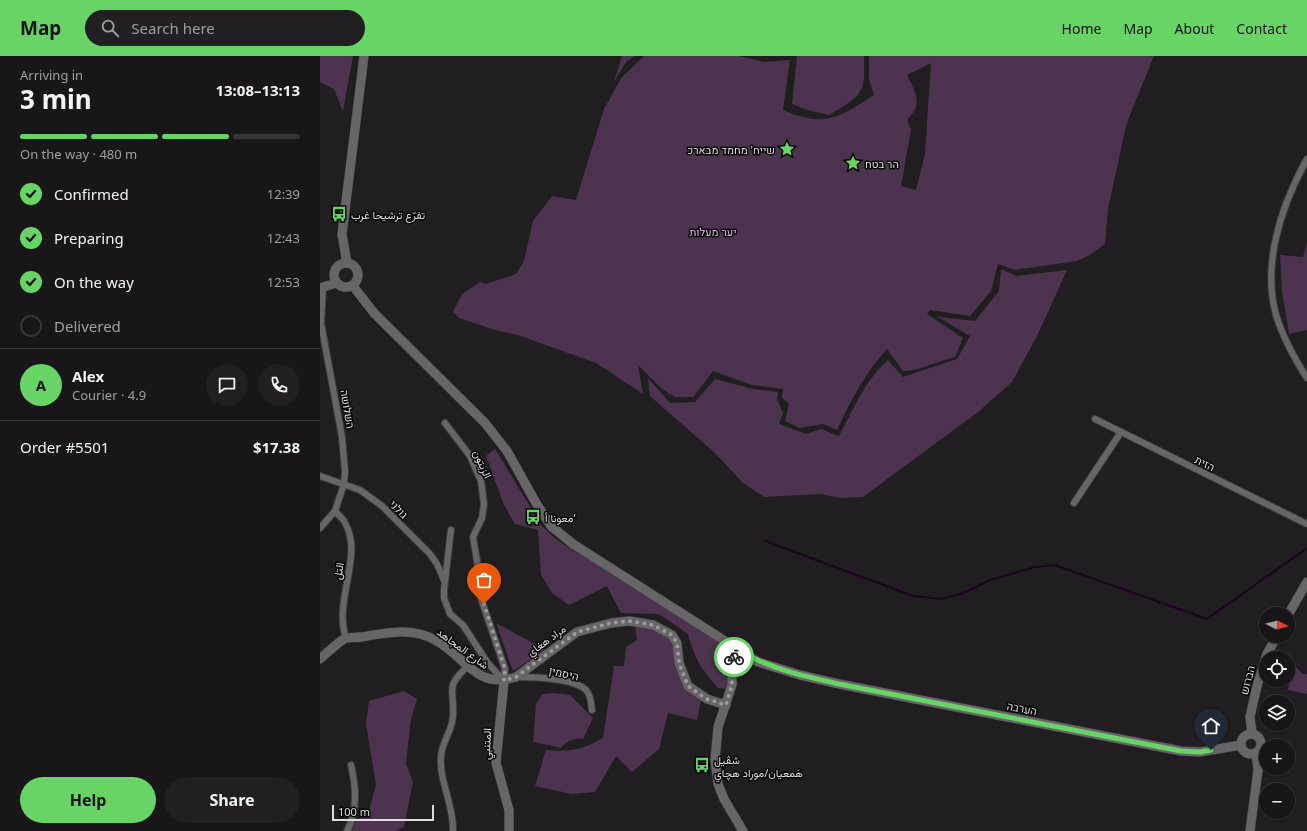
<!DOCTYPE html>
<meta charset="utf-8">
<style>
body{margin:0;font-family:"Noto Sans",Vazirmatn,Heebo,sans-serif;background:#211f21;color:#f1f3f6;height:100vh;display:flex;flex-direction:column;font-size:15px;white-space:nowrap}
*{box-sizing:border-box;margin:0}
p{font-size:13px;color:#9f9fa2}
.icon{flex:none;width:22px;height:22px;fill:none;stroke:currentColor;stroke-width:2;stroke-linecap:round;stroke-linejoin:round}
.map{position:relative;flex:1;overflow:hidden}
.panel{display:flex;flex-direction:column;background:#181618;width:320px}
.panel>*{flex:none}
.needle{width:26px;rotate:96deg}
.tools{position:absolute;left:939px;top:551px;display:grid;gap:8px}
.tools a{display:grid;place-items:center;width:36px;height:36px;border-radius:50%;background:#181618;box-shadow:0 1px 3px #0004,0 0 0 1px #363537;font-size:20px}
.scale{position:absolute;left:12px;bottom:10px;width:102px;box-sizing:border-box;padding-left:4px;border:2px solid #dfdee0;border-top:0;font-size:11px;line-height:14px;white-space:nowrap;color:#dfdee0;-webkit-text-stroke:3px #090809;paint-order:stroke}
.pin{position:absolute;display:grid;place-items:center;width:34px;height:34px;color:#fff;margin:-41px -17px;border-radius:50% 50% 50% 0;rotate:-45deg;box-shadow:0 0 4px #0007}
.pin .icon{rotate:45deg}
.courier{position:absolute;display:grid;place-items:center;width:40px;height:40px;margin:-20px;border:3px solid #67d465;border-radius:50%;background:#fff;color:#222;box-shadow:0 1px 5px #0007}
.overview em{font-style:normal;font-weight:700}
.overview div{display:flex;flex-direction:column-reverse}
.overview{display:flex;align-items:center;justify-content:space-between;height:68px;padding:0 20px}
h1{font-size:26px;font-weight:700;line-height:30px}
.bar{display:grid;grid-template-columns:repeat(4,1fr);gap:6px 4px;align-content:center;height:48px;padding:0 20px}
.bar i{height:5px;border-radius:3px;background:#363537}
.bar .selected{background:#67d465}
.bar p{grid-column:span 4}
.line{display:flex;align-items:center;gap:10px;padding:0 20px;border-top:1px solid #363537}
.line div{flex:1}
.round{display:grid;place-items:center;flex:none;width:42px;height:42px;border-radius:21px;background:#211f21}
ol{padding:0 20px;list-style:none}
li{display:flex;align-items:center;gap:12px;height:44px}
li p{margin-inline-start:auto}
li .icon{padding:4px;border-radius:50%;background:#67d465;color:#111;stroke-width:4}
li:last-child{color:#9f9fa2}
li i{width:22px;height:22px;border:2px solid #363537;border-radius:50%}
.cta{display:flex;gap:8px;margin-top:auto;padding:8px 20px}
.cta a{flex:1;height:46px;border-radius:24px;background:#67d465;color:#111;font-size:16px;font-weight:700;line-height:46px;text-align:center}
.cta a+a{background:#211f21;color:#f1f3f6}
header{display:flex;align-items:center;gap:24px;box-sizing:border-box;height:56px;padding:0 20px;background:#67d465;color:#111}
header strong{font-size:19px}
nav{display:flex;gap:22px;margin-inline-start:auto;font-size:14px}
.search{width:280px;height:36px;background:#211f21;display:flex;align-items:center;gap:10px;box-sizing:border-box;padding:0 14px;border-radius:22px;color:#9f9fa2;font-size:15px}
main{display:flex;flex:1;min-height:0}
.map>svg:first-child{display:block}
.green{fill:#4c344e;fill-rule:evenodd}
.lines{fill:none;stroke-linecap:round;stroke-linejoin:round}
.stream{stroke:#1c061f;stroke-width:2}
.street-casing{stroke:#3d3b3d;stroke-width:8}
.secondary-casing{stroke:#3d3b3d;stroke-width:10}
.street{stroke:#686568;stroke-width:6}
.secondary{stroke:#686568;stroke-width:9}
.done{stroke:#9c9b9d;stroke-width:4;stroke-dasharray:0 7.2}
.route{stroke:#67d465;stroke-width:5}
.labels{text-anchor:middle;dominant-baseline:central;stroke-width:3;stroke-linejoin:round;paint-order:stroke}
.poi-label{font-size:11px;fill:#dfdee0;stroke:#090809;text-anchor:start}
.park-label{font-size:11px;fill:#e5b5e9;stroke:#090809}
.street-label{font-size:11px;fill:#dfdee0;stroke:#090809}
</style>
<header>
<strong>Map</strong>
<div class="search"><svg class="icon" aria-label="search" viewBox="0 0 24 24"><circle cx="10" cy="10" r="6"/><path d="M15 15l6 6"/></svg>Search here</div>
<nav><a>Home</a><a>Map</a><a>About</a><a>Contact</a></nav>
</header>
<main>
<section class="panel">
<div class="overview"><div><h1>3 min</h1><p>Arriving in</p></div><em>13:08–13:13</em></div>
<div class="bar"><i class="selected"></i><i class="selected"></i><i class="selected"></i><i></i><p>On the way · 480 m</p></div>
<ol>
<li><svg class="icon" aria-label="check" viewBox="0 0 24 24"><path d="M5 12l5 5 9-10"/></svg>Confirmed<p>12:39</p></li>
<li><svg class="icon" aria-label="check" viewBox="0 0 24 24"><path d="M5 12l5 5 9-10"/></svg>Preparing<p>12:43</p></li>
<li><svg class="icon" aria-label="check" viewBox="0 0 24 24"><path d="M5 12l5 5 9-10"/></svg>On the way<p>12:53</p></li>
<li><i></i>Delivered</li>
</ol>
<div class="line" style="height:72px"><b class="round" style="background:#67d465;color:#111">A</b><div><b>Alex</b><p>Courier · 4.9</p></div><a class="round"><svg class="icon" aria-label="chat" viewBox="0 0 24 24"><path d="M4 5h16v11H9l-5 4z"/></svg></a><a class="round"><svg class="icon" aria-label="phone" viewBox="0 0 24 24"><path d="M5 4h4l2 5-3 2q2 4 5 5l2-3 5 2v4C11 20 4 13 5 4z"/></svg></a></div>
<div class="line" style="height:52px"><div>Order #5501</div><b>$17.38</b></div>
<div class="cta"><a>Help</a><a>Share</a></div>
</section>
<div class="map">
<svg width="987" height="775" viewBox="0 0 987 775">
<rect width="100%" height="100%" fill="#201e20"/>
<g class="green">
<polygon points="0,0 33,0 23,55 14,33 0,26"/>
<polygon points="302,0 315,0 306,6 294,26"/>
<path d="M324,0H419L444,6L470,4L463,54C505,72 518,62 554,39L549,23V0H834L809,61L805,74L788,153L785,188L770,199L757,205L695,214L678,208L671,235L650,260L610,254L607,258L643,282L635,301C620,304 596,316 583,315L567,293C545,317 531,344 517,374L503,368L480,372L465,365L469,348L462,342L463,333L432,329L393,315L373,341H355L342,333L318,309L323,338L276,307L198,279L175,274L139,262L133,256L142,238L160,226L166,228L196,218L204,205L213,165L232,140L256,144L284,53L302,21ZM611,7L605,98L596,134L581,130L591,74L587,63C604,49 595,36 587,19Z"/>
<path d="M477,0H544C546,38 541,40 509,59L487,54L472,48Z"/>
<polygon points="987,186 987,274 969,278 962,235 960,199 983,201"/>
<path d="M681,213L696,220L747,214L717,280L692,326L658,356L543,441L521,442L500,438L444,441L423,427L395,397L330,340L328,322L350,347L375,346L395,323L433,333L458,336L457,343L463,357L459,368L486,378L501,373L519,380C533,354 545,324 568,304L583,321L637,303L650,280L618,261L655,265L679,235Z"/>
<path d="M175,393L222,470L237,484L412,593L410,633L398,632C382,614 374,602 368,578L339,558L301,557L287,530L249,549L232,537L221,519L218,474L195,468L184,449L166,400Z"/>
<polygon points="176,567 226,594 193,615"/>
<path d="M315,570L331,572L349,578C357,601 364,623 382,640L377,664L348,657L339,693L312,716L296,700L275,736L252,738L215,730L226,694C251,696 262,694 283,682L294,610H304L306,591L317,584Z"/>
<polygon points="971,612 977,612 983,618 987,618 987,638 968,634"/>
<polygon points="84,635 97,643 91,663 86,708 93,726 84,771 75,775 21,775 48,757 56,729 46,668 49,645"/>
<path d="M234,637L250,639L273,662L263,683C253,682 248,684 241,692L213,686L216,648L222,638Z"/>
</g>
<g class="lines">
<polyline class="stream" points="445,485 593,540 621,543 644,537 670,524 715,511 735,509 887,563 987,492"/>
<g class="street-casing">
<g id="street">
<path d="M987,103C961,150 939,214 959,268C966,287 976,305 987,322"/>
<polyline points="775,363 987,468"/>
<polyline points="125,367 150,400 161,425 164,448 162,462 153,481 158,511 158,534 185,613 184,625"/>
<polyline points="0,420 40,434 62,450 110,498 117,508 124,524"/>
<polyline points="754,447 801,376"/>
<path d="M15,455C18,459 23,462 25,467C44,499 13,545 26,582"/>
<polyline points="0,472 15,455 24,428 25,415 22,381 1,267 3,232"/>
<polyline points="131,474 124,534 124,542 130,558 143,569 167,606 184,625"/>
<path d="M196,621C212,621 254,622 266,634C271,639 271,647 272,654"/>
<path d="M27,775C38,755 36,730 31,709"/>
<path d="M133,775C134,749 119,726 121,700C122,686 133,673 133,660C135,634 124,632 147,611"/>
</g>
</g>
<g class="secondary-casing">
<g id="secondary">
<circle cx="26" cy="219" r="12"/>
<polyline points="27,207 22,178 44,0"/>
<polyline points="33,230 54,257 165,367 187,395 216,447 231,470 253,488 438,606 480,619 519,628 861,695 880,696 921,689"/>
<polyline points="0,232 16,227"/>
<polyline points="968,559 987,526"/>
<polyline points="418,594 412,605 412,629 398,671 395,704 398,728 404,743 423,775"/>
<path d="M0,603C6,598 19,585 26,582C30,581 36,582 41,581C66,577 92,571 115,584C146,600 155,634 196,621L257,576L291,567L309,565L322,567L333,569L352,579L357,587L359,607L368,630L387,643L406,649"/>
<polyline points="184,625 176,707 189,754 189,775"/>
<polyline points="932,677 930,661 937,630 947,598 957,580"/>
<circle cx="931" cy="688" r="10"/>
<polyline points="930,775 938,714 936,697"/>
</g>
</g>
<use href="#street" class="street"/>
<use href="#secondary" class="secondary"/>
</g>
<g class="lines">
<polyline class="done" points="164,548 185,613 184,625 196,621 257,576 291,567 309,565 322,567 333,569 352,579 357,587 359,607 368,630 387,643 406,649 412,629 412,606 414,601"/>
<path class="route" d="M414,601L418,594C450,613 483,620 519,628L861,695L880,696L891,694"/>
</g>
<defs>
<g id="sight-bare" transform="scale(1.2)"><path d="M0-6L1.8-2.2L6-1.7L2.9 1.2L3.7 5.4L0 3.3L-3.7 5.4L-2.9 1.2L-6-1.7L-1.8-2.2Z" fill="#67d465" stroke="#090809" stroke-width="2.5" paint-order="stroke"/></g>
<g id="bus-bare" transform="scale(1.2)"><path d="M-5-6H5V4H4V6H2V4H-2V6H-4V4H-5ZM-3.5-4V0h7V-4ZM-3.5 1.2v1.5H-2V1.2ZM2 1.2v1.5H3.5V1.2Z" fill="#67d465" stroke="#090809" stroke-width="2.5" paint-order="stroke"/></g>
</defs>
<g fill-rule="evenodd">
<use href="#sight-bare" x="467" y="93"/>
<use href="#sight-bare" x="533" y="107"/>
<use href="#bus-bare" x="19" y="158"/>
<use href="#bus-bare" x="213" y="461"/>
<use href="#bus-bare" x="382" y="709"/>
</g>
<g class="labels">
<g class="poi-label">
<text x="455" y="93" text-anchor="end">שייח' מחמד מבארכ</text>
<text x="545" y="107">הר בטח</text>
<text x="31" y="158">تفرّع ترشيحا غرب</text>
<text x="225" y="461">معونا أ‘</text>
<text x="394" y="703">شڤيل<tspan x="394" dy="13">هَمعيان/موراد هچاي</tspan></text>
</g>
<g class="park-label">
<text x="393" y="175">יער מעלות</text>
</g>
<g class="street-label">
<text transform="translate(28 353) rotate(80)">השלושה</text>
<text transform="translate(885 407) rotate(26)">הזית</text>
<text transform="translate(163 408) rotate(66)">الزيتون</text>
<text transform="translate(79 453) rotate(45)">גולני</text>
<text transform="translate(18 515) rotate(-81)">التل</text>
<text transform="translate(226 584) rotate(-36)">مراد هغاي</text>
<text transform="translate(143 592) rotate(36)">شارع المجاهد</text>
<text transform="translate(244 617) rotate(13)">היסמין</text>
<text transform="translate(927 624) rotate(-75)">הברוש</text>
<text transform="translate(702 652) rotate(11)">הערבה</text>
<text transform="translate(166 688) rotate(-88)">المتنبي</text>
</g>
</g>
</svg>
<div class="tools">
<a><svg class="needle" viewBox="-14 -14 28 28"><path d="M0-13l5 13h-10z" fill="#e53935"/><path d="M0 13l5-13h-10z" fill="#9f9fa2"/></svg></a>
<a><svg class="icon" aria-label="locate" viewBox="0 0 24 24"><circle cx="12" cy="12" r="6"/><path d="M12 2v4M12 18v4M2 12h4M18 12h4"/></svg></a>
<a><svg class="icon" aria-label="layers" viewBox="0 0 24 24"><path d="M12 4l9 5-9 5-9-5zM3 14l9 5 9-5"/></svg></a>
<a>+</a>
<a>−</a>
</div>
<div class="scale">100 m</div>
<div class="pin" style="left:164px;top:548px;background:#ea580c"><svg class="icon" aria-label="bag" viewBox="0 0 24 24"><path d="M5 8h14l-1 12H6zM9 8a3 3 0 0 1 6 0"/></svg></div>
<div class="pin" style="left:891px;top:694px;background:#1f2937"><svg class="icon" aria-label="home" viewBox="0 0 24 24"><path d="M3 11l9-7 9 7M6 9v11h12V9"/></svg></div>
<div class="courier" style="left:414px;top:601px"><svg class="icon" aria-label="bike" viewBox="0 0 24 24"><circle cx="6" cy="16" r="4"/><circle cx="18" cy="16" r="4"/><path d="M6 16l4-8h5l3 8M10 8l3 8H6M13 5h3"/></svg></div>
</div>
</main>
